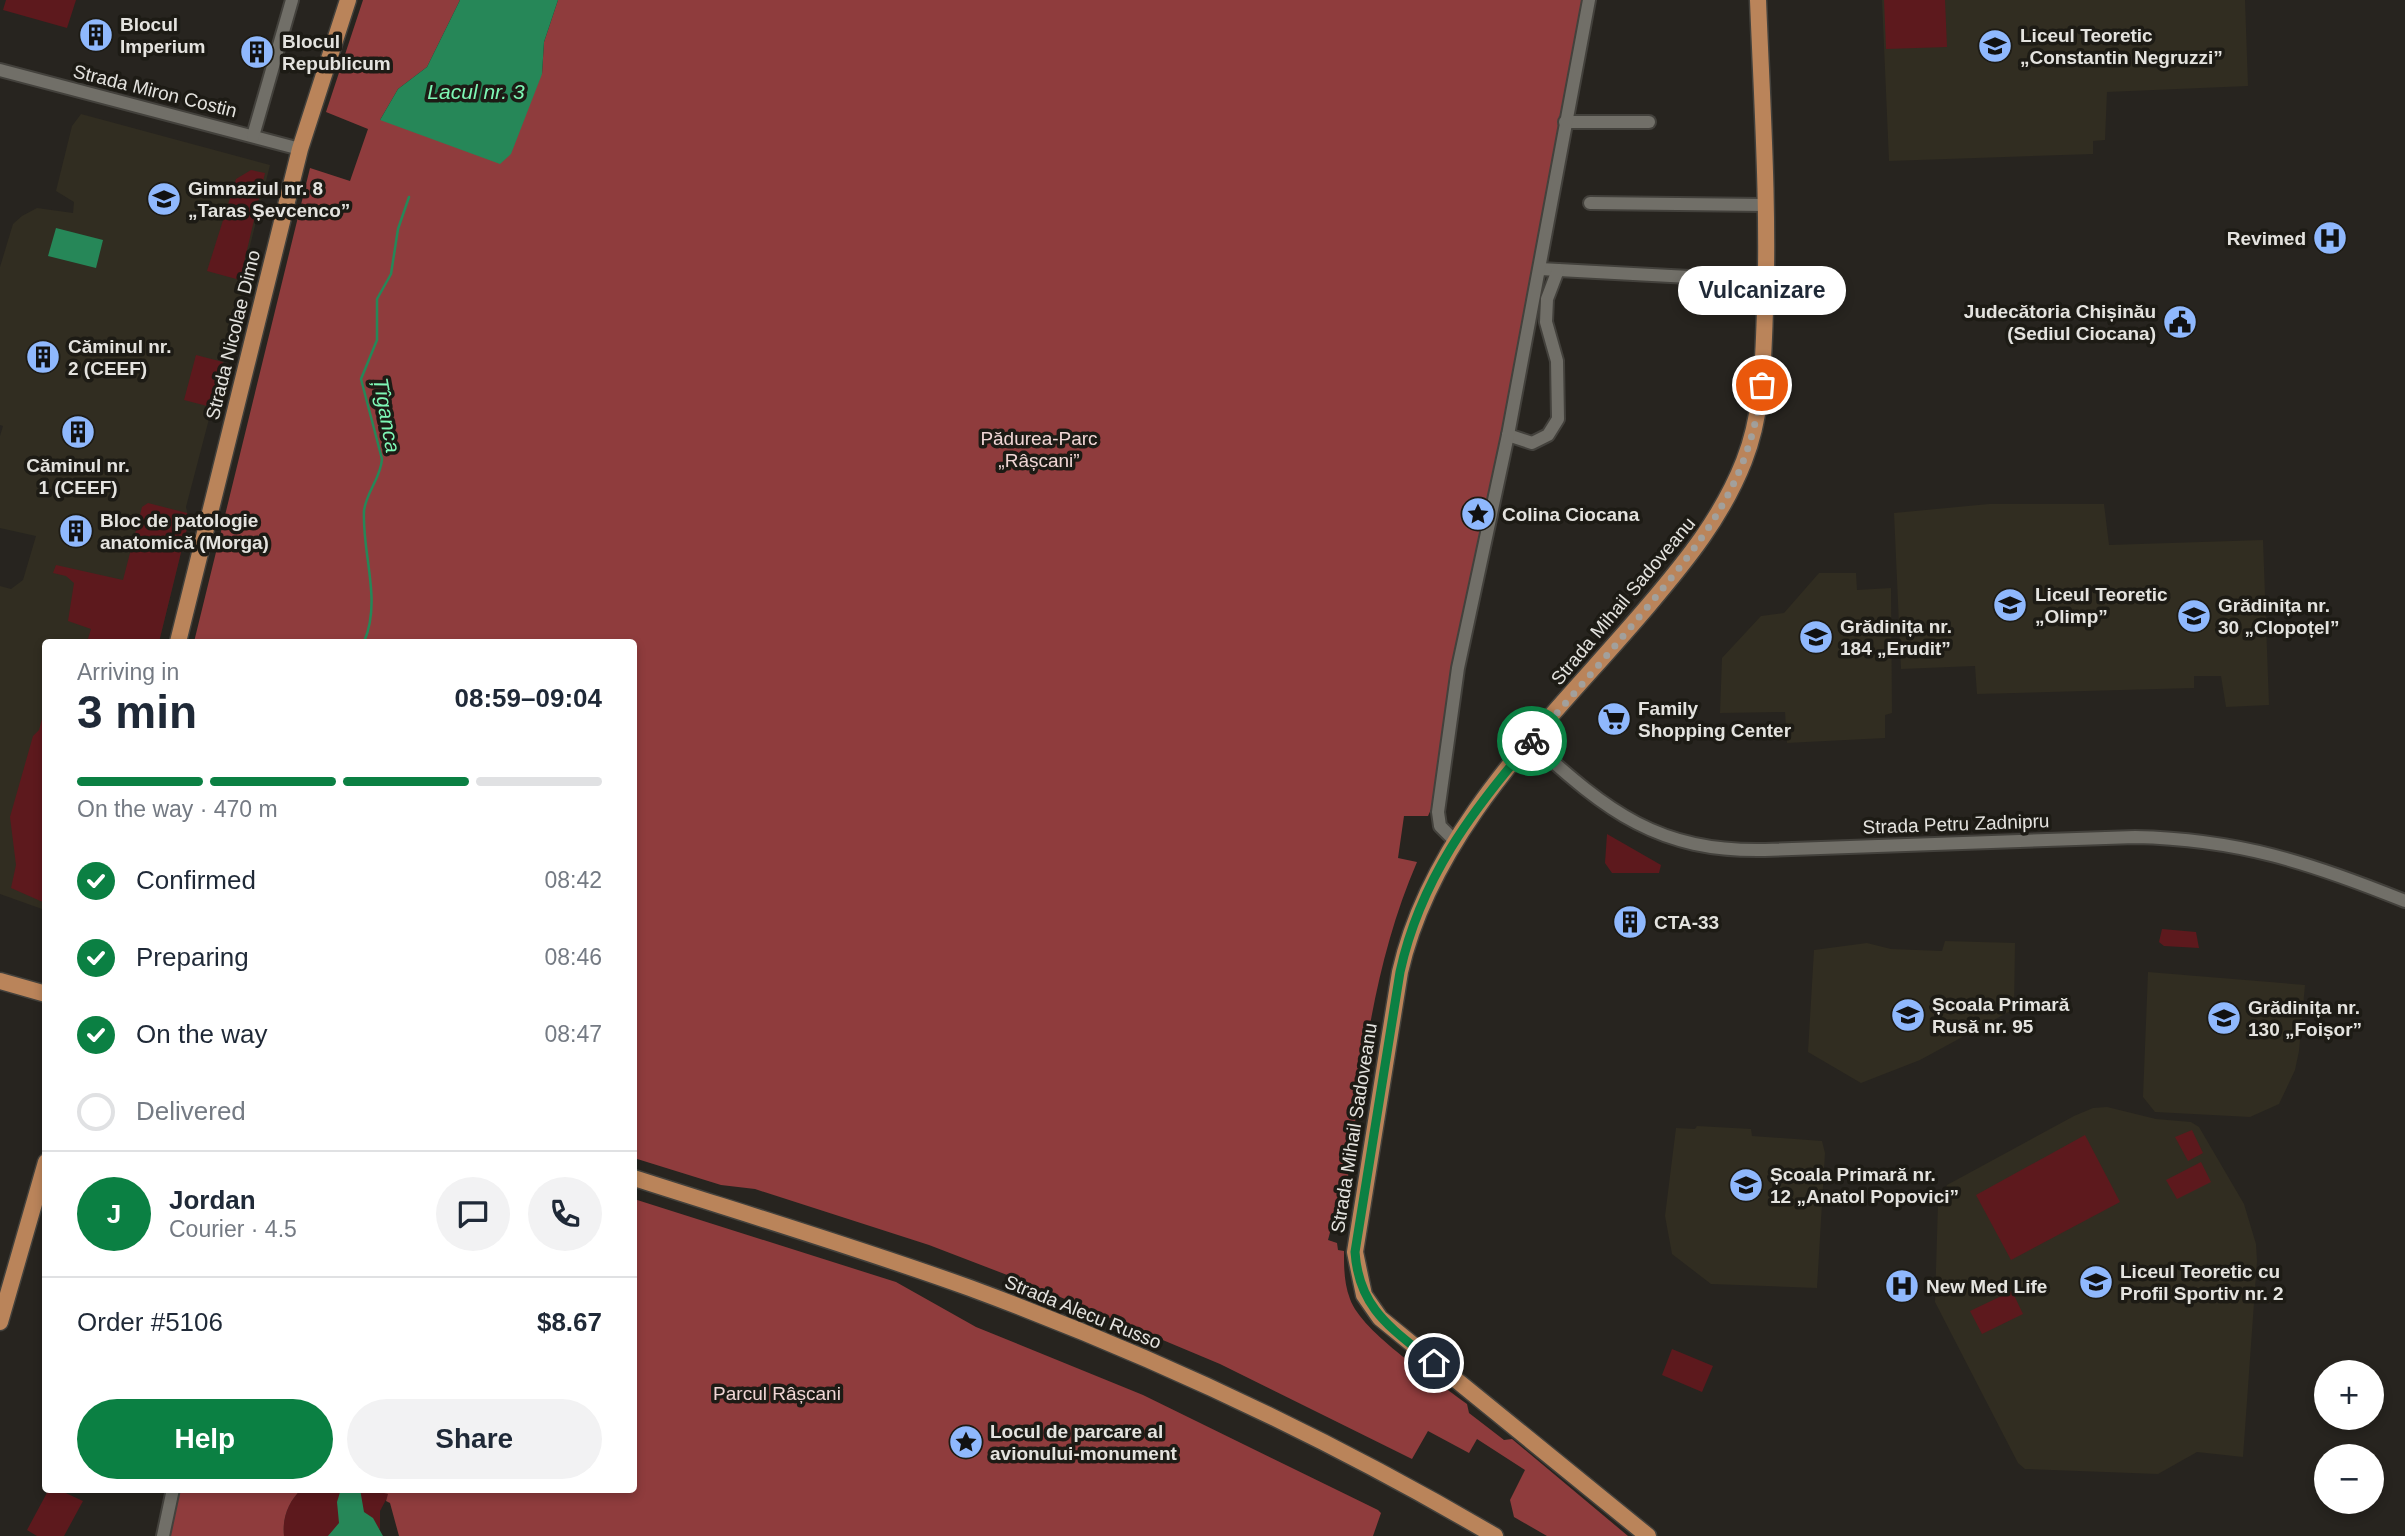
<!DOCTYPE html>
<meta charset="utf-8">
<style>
body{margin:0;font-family:Arial,sans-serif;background:#f2f2f3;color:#1f2937;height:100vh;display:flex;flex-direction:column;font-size:26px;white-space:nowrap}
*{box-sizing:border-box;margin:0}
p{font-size:23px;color:#747a83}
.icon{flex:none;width:38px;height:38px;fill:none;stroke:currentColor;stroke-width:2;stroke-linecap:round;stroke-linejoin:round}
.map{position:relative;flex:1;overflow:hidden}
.drawer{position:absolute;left:42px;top:639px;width:595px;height:854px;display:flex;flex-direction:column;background:#fff;border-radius:7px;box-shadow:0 4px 10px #0003}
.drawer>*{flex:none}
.buttons{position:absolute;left:2314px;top:1360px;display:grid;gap:14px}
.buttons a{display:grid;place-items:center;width:70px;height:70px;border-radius:50%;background:#fff;box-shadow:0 4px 10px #0003;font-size:35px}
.pin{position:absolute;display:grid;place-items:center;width:60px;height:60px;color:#fff;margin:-30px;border:4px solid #fff;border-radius:50%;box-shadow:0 2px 7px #0007}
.courier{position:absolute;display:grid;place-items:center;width:70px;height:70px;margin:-35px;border:5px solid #0b8043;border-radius:50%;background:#fff;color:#222;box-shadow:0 2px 9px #0007}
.bubble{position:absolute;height:49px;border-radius:24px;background:#fff;box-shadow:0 4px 10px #0003;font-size:23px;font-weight:700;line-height:49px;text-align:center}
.overview em{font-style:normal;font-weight:700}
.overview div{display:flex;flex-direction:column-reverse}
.overview{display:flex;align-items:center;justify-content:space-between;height:119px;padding:0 35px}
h1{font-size:46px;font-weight:700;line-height:52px}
.bar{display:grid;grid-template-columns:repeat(4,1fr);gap:10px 7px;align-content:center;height:84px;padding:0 35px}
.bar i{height:9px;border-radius:5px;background:#e0e1e3}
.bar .current{background:#0b8043}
.bar p{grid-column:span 4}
.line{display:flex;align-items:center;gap:18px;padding:0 35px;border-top:2px solid #e0e1e3}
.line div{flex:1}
.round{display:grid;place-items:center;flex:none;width:74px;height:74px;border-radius:37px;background:#f2f2f3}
ol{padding:0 35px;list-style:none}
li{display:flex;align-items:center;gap:21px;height:77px}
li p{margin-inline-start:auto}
li .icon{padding:7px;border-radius:50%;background:#0b8043;color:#fff;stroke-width:4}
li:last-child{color:#747a83}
li i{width:38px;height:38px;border:4px solid #e0e1e3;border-radius:50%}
.button{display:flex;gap:14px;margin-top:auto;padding:14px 35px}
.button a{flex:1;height:80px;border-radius:42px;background:#0b8043;color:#fff;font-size:28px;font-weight:700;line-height:80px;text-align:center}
.button a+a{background:#f2f2f3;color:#1f2937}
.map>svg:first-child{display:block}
.built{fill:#312d21}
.green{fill:#5d191d}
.forest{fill:#8f3c3d}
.water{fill:#268758}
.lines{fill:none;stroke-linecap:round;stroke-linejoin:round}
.stream{stroke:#268758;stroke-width:2.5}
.minor-casing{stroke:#43413c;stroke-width:16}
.major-casing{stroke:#43413c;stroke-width:19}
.minor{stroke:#716f68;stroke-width:12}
.major{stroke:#ba845a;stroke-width:16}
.done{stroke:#a2a09c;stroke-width:7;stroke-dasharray:0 12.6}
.route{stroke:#0b8043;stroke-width:9}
.labels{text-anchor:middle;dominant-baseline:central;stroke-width:7;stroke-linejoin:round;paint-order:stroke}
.poi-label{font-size:19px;font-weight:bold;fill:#e4e3df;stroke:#1d1b15;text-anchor:start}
.street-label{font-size:19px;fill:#e4e3df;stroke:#1d1b15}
.park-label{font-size:19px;fill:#f0d6d5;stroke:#1d1b15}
.water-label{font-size:21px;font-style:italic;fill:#7ef7b5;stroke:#1d1b15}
</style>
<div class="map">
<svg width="2405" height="1536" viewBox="0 0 2405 1536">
<rect width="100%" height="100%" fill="#27241f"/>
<g class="built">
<polygon points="1882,0 2245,0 2248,86 2107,92 2105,140 2093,141 2093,154 1889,161"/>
<polygon points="81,114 270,165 241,282 243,289 186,507 189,520 159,642 46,642 45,917 42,909 0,894 0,586 11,589 23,580 36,536 0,528 0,436 3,426 0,425 0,267 13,224 22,216 37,208 73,213 74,202 56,191 72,126"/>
<polygon points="1989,504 2104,504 2109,545 2263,540 2269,705 2226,707 2221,676 2194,676 2194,688 1977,694 1975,666 1901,669 1894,513"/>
<polygon points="1819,573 1856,573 1857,590 1891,588 1892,713 1885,715 1885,738 1787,743 1785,712 1720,713 1722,658 1761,616 1784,613"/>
<polygon points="1945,941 2015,943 2014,1009 1920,1060 1861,1083 1808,1052 1814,950 1867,943 1891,949 1942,951"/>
<polygon points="2148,972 2305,985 2299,1051 2295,1070 2279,1104 2250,1117 2155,1112 2143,1097"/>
<polygon points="2107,1107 2156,1119 2191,1122 2199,1127 2244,1204 2256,1244 2257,1261 2243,1457 2197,1452 2158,1474 2025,1469 2018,1463 1935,1302 1938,1204 1947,1185 2074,1116 2093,1108"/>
<polygon points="1697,1126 1751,1129 1752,1136 1822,1141 1825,1153 1817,1288 1711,1284 1672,1254 1665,1216 1676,1128 1695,1129"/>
</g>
<g class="green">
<polygon points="6,0 76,0 67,28 3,10"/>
<polygon points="1884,0 1945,0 1947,47 1886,49"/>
<polygon points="251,170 265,173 240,280 207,271 236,179"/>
<polygon points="196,355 223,362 211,407 184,400"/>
<polygon points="148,503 187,513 189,520 159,642 87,642 91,629 68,621 74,583 66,576 53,573 56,565 123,580 142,507"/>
<polygon points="45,708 46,903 45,903 11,888 16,865 10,817 33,736 39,730"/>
<polygon points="1607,834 1661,865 1659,873 1612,873 1605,863"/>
<polygon points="2162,929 2196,932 2199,948 2164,946 2159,942"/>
<polygon points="2192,1130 2203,1153 2188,1161 2175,1137"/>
<polygon points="2085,1135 2120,1202 2011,1260 1976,1195"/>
<polygon points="2201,1162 2211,1182 2177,1199 2166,1180"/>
<polygon points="2012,1291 2023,1314 1982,1334 1970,1311"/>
<polygon points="1672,1349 1713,1366 1702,1392 1662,1375"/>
<polygon points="49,1489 57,1489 83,1501 64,1536 37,1536 27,1530"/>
<path d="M302,1489H368L389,1494L380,1511V1529L365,1536H284C282,1519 288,1501 302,1489Z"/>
</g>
<g class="forest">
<path d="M363,0H460L427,67L398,89L380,120L542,74L544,42L558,0H1585L1500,442L1452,674L1432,807L1428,816H1404L1398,858L1417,862C1368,975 1359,1100 1342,1222L1333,1221L1328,1240L1337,1243L1338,1250L1344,1251C1344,1268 1344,1283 1350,1299C1362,1333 1437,1381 1467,1404L1469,1413L1504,1440L1512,1439L1628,1536H1547L1514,1517L1510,1500L1525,1470L1477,1439L1469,1453L1428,1431L1412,1459L1220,1364L1015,1278L929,1245L755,1189L721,1185L634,1158V642H194L310,168L350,181L368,129L326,112Z"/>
<polygon points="634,1199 896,1282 976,1327 1143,1395 1378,1510 1381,1513 1373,1536 399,1536 390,1503 386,1501 388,1494 368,1489 634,1489"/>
<path d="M179,1489H302C288,1501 282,1519 284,1536H170Z"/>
</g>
<g class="water">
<polygon points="460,0 558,0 544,42 542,74 511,154 500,164 380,120 398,89 427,67"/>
<polygon points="56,228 103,240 96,268 48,256"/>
<polygon points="341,1489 360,1489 364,1512 373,1518 383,1536 328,1536 339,1523 337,1502"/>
</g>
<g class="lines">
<path class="stream" d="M364,642C382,600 362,555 364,511C366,492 381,478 382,459L361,379L377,340V299L391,274L398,229L409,197"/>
<g class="minor-casing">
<g id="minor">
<polyline points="0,70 300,149"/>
<polyline points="1565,122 1649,122"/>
<polyline points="253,136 292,0"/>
<polyline points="1590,203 1765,205"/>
<polyline points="1540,269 1708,278 1726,274 1766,275"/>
<polyline points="1508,435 1532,443 1548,435 1558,419 1557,361 1546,322 1547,299 1558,270"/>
<path d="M1531,742C1608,812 1658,852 1765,850L2135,837C2238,839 2311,863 2405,901"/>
<polyline points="1454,840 1440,826 1438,812 1458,668 1508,435 1589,0"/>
<polyline points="163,1536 173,1489"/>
</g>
</g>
<g class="major-casing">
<g id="major">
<polyline points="178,642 300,149 348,0"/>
<polyline points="0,981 46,994"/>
<path d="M634,1178C746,1214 859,1248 970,1288C1151,1355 1328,1438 1495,1536"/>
<polyline points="0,1322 46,1162"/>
<path d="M1648,1536L1380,1318L1364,1295L1355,1252L1400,972C1433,826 1554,717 1648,606C1687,560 1722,517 1744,461C1763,413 1763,362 1765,311C1769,208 1762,103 1758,0"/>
</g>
</g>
<use href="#minor" class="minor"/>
<use href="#major" class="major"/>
</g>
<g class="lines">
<path class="done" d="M1532,741C1569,700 1605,658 1640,616C1702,541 1749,486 1762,385"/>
<path class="route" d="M1434,1363C1393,1329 1359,1310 1355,1252L1400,972C1420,880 1472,810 1532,741"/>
</g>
<defs>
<g id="building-disc" transform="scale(1.75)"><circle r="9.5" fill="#8fb8fd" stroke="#1d1b15"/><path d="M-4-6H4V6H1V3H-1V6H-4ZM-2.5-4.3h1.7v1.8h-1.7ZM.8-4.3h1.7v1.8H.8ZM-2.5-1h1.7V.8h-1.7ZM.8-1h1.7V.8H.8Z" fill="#111"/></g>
<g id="school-disc" transform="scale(1.75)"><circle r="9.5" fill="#8fb8fd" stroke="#1d1b15"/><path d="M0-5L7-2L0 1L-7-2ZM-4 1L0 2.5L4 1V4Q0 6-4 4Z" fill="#111"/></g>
<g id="hospital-disc" transform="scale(1.75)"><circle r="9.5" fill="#8fb8fd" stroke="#1d1b15"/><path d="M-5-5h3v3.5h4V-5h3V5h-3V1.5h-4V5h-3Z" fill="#111"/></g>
<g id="civic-disc" transform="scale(1.75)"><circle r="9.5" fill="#8fb8fd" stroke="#1d1b15"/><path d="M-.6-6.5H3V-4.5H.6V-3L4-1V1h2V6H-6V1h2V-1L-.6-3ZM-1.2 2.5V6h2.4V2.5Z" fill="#111"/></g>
<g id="sight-disc" transform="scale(1.75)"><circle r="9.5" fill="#8fb8fd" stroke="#1d1b15"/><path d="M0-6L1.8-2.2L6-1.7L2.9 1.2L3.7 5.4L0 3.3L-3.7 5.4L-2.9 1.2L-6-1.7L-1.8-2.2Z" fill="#111"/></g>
<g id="supermarket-disc" transform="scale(1.75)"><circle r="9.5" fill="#8fb8fd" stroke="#1d1b15"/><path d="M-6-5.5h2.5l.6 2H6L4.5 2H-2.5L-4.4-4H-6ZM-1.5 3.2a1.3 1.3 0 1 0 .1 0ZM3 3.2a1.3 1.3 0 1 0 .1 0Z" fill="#111"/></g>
</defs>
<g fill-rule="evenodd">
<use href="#building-disc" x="96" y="35"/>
<use href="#school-disc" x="1995" y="46"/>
<use href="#building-disc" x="257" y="52"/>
<use href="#school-disc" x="164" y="199"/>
<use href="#hospital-disc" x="2330" y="238"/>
<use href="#civic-disc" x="2180" y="322"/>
<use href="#building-disc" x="43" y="357"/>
<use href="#building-disc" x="78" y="432"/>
<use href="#sight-disc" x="1478" y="514"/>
<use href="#building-disc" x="76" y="531"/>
<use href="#school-disc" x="2010" y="605"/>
<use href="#school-disc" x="2194" y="616"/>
<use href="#school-disc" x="1816" y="637"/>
<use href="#supermarket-disc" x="1614" y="719"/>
<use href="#building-disc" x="1630" y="922"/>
<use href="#school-disc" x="1908" y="1015"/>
<use href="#school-disc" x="2224" y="1018"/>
<use href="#school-disc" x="1746" y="1185"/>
<use href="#school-disc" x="2096" y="1282"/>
<use href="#hospital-disc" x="1902" y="1286"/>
<use href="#sight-disc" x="966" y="1442"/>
</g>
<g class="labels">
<g class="poi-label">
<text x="120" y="24">Blocul<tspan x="120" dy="22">Imperium</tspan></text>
<text x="2020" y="35">Liceul Teoretic<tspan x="2020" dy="22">„Constantin Negruzzi”</tspan></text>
<text x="282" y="41">Blocul<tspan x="282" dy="22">Republicum</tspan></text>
<text x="188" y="188">Gimnaziul nr. 8<tspan x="188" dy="22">„Taras Șevcenco”</tspan></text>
<text x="2306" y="238" text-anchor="end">Revimed</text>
<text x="2156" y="311" text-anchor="end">Judecătoria Chișinău<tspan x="2156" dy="22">(Sediul Ciocana)</tspan></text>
<text x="68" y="346">Căminul nr.<tspan x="68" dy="22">2 (CEEF)</tspan></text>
<text x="78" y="465" text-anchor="middle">Căminul nr.<tspan x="78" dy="22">1 (CEEF)</tspan></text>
<text x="1502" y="514">Colina Ciocana</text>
<text x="100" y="520">Bloc de patologie<tspan x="100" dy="22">anatomică (Morga)</tspan></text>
<text x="2035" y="594">Liceul Teoretic<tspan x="2035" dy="22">„Olimp”</tspan></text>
<text x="2218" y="605">Grădinița nr.<tspan x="2218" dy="22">30 „Clopoțel”</tspan></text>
<text x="1840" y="626">Grădinița nr.<tspan x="1840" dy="22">184 „Erudit”</tspan></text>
<text x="1638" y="708">Family<tspan x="1638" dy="22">Shopping Center</tspan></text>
<text x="1654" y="922">CTA-33</text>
<text x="1932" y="1004">Școala Primară<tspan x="1932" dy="22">Rusă nr. 95</tspan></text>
<text x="2248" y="1007">Grădinița nr.<tspan x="2248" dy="22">130 „Foișor”</tspan></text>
<text x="1770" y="1174">Școala Primară nr.<tspan x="1770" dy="22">12 „Anatol Popovici”</tspan></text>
<text x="2120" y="1271">Liceul Teoretic cu<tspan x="2120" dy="22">Profil Sportiv nr. 2</tspan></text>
<text x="1926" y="1286">New Med Life</text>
<text x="990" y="1431">Locul de parcare al<tspan x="990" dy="22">avionului-monument</tspan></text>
</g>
<g class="street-label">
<text transform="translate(155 91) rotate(14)">Strada Miron Costin</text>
<text transform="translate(233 335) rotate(-76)">Strada Nicolae Dimo</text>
<text transform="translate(1623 601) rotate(-50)">Strada Mihail Sadoveanu</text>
<text transform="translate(1956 824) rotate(-2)">Strada Petru Zadnipru</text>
<text transform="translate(1354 1128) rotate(-81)">Strada Mihail Sadoveanu</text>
<text transform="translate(1083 1312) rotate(22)">Strada Alecu Russo</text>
</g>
<g class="park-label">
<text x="1039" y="438">Pădurea-Parc<tspan x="1039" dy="22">„Râșcani”</tspan></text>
<text x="777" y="1393">Parcul Râșcani</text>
</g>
<g class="water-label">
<text x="476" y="91">Lacul nr. 3</text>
<text transform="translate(387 415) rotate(80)">Țîganca</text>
</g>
</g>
</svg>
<div class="buttons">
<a>+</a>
<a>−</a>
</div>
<div class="pin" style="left:1762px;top:385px;background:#ea580c"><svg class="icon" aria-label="bag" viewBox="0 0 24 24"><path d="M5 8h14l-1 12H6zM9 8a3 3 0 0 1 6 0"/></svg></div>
<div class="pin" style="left:1434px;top:1363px;background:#1f2937"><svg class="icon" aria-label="home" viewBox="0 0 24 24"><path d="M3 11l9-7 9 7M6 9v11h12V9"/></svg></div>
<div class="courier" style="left:1532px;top:741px"><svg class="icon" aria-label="bike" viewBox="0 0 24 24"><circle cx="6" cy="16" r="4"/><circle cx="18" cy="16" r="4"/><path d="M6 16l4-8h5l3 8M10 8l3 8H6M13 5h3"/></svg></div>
<div class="bubble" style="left:1678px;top:266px;width:168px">Vulcanizare</div>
<section class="drawer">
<div class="overview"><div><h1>3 min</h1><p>Arriving in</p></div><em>08:59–09:04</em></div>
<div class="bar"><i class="current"></i><i class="current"></i><i class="current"></i><i></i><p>On the way · 470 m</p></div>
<ol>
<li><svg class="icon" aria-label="check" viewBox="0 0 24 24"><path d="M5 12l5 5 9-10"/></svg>Confirmed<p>08:42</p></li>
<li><svg class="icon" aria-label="check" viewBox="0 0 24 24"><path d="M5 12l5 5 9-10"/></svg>Preparing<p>08:46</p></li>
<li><svg class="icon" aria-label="check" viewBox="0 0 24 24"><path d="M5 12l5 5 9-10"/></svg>On the way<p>08:47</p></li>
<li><i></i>Delivered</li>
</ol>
<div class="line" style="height:126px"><b class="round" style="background:#0b8043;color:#fff">J</b><div><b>Jordan</b><p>Courier · 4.5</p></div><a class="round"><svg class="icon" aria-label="chat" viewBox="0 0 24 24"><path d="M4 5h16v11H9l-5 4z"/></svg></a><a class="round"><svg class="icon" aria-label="phone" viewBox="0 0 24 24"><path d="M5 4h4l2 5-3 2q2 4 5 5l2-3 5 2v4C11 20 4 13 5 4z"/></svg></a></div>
<div class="line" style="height:91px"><div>Order #5106</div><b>$8.67</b></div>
<div class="button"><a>Help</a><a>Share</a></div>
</section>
</div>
